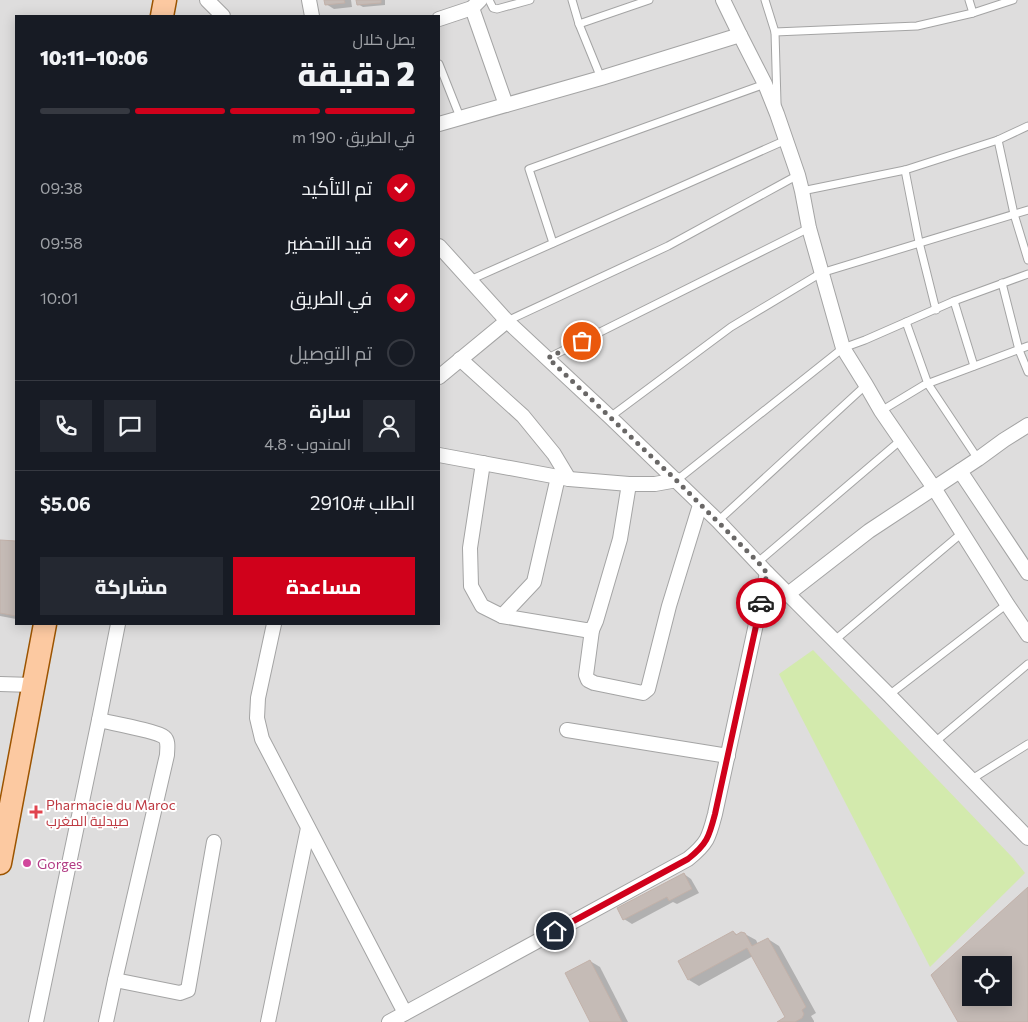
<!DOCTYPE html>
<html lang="ar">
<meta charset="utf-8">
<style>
body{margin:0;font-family:Commissioner,Cairo,sans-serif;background:#242831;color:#f1f3f6;direction:rtl;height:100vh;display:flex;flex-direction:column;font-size:19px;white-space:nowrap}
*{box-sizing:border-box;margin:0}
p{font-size:16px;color:#9ea1a6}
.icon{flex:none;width:28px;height:28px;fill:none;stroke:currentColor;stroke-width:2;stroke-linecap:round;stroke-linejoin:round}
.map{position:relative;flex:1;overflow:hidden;direction:ltr}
.details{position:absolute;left:15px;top:15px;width:425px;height:610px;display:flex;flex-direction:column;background:#171b24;border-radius:0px;box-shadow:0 2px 12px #0003;direction:rtl}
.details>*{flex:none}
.fabs{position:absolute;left:962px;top:956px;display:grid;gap:10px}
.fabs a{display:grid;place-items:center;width:50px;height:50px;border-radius:0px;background:#171b24;box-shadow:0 2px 12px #0003;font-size:25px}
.pin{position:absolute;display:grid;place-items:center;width:42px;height:42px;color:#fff;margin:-21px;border:2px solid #fff;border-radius:50%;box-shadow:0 1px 5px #0007}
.courier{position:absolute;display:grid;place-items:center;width:50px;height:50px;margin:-25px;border:4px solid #d0011b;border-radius:50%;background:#fff;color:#222;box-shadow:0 1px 6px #0007}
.summary em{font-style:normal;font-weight:800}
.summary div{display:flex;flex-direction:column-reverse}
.summary{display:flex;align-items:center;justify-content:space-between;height:85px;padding:0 25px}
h1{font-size:32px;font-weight:800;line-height:38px}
.bar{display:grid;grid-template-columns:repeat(4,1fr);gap:8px 5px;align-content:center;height:60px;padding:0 25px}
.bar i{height:6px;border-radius:4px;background:#363941}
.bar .selected{background:#d0011b}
.bar p{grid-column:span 4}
.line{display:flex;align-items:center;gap:12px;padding:0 25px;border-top:1px solid #363941}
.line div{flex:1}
.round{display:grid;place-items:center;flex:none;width:52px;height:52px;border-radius:0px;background:#242831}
ol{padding:0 25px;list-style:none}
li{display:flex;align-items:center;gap:15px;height:55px}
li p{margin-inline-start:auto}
li .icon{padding:5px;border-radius:50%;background:#d0011b;color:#fff;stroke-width:4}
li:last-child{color:#9ea1a6}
li i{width:28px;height:28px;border:2px solid #363941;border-radius:50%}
.button{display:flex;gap:10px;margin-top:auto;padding:10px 25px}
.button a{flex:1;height:58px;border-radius:0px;background:#d0011b;color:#fff;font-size:20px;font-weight:800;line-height:58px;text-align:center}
.button a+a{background:#242831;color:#f1f3f6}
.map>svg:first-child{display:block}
.residential{fill:#dedddd;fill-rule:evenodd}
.grass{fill:#d3eaad}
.shadow{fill:#0003;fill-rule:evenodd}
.building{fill:#c5bbb6;stroke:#c2b1a9;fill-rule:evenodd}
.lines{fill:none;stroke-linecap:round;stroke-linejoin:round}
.service-casing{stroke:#a4a4a4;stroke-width:9}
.minor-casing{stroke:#a4a4a4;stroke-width:16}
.primary-casing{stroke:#9c5400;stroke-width:25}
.service{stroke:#fff;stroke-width:7}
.minor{stroke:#fff;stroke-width:14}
.primary{stroke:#fcc9a1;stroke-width:22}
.done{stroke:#696766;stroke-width:5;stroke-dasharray:0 9}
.route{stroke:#d0011b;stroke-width:6}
.health-dot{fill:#e0444e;stroke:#fff;stroke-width:2}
.hotel-dot{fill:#d1479c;stroke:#fff;stroke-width:2}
.labels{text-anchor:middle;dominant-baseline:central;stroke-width:4;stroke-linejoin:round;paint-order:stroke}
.health-label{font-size:14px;fill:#be3a42;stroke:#fff;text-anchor:start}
.hotel-label{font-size:14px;fill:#b23c85;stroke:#fff;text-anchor:start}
</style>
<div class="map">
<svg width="1028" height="1022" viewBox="0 0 1028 1022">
<rect width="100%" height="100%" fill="#f1ece7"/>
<path class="residential" d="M0,0H1028V1022H0ZM16,16H439V624H16ZM971,965H1004V998H971Z"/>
<polygon class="grass" points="813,650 1013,858 1025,873 930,967 779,674"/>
<g class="shadow">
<polygon points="326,0 351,0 352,7 334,9 326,4"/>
<polygon points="358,0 385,0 385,5 363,7 358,4"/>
<polygon points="0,542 16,543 16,619 0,616"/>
<polygon points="684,874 691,879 699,893 677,904 673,902 632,924 624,919"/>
<path d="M1028,888V1022H959L932,975ZM971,965H1004V998H971Z"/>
<polygon points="733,932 738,935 745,934 756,940 758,944 768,939 779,946 816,1013 811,1016 814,1021 814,1022 779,1022 787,1018 753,956 699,986 689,980"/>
<polygon points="590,961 600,967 628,1022 591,1022"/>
</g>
<g class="building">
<polygon points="324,0 344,0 345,3 325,5"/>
<polygon points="356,0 381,0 381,3 357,5"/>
<polygon points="0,540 16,541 16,616 0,613"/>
<polygon points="684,873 692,889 669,901 667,897 623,920 617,908"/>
<path d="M1028,887V1022H958L931,975ZM971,965H1004V998H971Z"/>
<polygon points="733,931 736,935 741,932 745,933 752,946 768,938 806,1007 802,1010 804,1014 802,1018 795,1022 777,1022 785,1017 747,948 688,980 678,961"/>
<polygon points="590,960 614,1006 622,1022 590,1022 565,973"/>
</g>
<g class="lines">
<g class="service-casing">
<g id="service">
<polyline points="489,0 493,8 497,9 530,0"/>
<polyline points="572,0 579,24 601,78"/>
<polyline points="765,0 775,32 777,103"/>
<polyline points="969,0 973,13"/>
<polyline points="579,24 649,0"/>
<polyline points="775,32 917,26 973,13 1013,0"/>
<polyline points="439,64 460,117"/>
<polyline points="998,140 1014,214 1028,260"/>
<polyline points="905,170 919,242 936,310"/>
<polyline points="802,191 905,170 998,140 1028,126"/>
<polyline points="553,243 529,169 765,84"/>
<polyline points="470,280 786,140"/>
<polyline points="1002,283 1019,350 1028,372"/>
<polyline points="954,301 974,366"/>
<polyline points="507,321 668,246 798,175"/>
<polyline points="906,322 928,384 978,459"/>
<polyline points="548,358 809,228"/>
<polyline points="881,411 924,385 1028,346"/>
<polyline points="610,417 731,327 821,273 1028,210"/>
<polyline points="677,480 843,348 865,340 954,301 1028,274"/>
<polyline points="718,521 866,385"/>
<polyline points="758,562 901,440"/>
<polyline points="835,640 962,533"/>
<polyline points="889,695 1007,604"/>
<polyline points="935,742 1028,664"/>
<polyline points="972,779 1028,744"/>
</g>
</g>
<g class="minor-casing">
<g id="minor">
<polyline points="207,0 223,16"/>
<polyline points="309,0 312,16"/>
<polyline points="723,0 740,35"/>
<polyline points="472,8 506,105"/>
<polyline points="439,19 472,8 480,0"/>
<polyline points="439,124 601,78 740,35 765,84 777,114 798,175 802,191 809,228 843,348 866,385 881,411 934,488 1007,604 1028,635"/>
<polyline points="439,246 507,321 610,417 718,521 767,573 889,695 1028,838"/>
<polyline points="460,359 523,416 554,454 569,479"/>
<polyline points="439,377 507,321"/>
<polyline points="439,455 569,479 629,484 655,484 677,480"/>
<polyline points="483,463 470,548 471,586 482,606 502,616 585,630 592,630 596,621 620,539 629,484"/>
<polyline points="960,471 1028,573"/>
<polyline points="788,594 869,531 978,459 1004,440 1028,425"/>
<polyline points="502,616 534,582 558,477"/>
<polyline points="274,624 258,698 257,718 262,739 405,1013"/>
<polyline points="592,630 586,675 588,680 594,683 643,693 648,689 669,606 700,505"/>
<polyline points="0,684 33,685"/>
<path d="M99,720C111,723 157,731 164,737C169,741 167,749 167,755L115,980L106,1022"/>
<polyline points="567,730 728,756"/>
<polyline points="115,980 180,993 188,990 214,842"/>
<polyline points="36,1022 99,720 118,624"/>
<polyline points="268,1022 308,828"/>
<path d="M389,1022L688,859C708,843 709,837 715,814L767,573"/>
</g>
</g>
<g class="primary-casing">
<g id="primary">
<polyline points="162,16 165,0"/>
<polyline points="0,863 45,624"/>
</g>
</g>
<use href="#service" class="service"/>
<use href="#minor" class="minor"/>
<use href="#primary" class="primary"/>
</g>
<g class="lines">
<polyline class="done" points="582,341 548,358 676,480 758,562 767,573 761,603"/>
<path class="route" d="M555,931L688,859C707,844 709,837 715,814L761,603"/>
</g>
<path class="health-dot" d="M33.5 804.5h5v5h5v5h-5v5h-5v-5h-5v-5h5z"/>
<circle class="hotel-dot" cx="27" cy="863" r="5"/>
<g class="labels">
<g class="health-label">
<text x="46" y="804">Pharmacie du Maroc<tspan x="46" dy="16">صيدلية المغرب</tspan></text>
</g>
<g class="hotel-label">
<text x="37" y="863">Gorges</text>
</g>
</g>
</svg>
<div class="fabs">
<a><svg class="icon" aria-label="locate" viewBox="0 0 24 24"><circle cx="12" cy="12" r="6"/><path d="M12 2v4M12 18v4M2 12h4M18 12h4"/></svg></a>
</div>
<div class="pin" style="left:582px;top:341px;background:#ea580c"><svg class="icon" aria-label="bag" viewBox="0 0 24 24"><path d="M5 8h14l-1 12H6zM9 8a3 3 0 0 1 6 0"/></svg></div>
<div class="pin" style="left:555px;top:931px;background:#1f2937"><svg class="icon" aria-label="home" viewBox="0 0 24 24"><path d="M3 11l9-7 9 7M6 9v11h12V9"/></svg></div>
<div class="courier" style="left:761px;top:603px"><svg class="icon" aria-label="car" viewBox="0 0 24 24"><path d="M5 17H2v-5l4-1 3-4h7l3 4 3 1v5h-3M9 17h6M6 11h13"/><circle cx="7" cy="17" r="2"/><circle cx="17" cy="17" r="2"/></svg></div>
<section class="details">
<div class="summary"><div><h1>2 دقيقة</h1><p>يصل خلال</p></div><em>10:06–10:11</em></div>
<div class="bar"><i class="selected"></i><i class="selected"></i><i class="selected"></i><i></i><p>في الطريق · 190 m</p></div>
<ol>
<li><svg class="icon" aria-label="check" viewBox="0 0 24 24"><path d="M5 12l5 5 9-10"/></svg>تم التأكيد<p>09:38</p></li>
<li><svg class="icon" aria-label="check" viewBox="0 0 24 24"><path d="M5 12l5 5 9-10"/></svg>قيد التحضير<p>09:58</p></li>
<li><svg class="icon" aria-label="check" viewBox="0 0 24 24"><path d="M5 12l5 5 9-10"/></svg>في الطريق<p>10:01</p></li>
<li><i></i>تم التوصيل</li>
</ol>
<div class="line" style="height:90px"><a class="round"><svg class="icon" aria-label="person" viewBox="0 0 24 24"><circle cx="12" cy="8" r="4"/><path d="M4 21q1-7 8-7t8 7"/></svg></a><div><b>سارة</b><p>المندوب · 4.8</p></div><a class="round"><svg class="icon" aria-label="chat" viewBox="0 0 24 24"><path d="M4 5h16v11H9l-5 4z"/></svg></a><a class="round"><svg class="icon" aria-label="phone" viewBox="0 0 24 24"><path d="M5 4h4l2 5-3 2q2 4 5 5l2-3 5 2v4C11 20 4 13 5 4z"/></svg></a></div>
<div class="line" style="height:65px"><div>الطلب #2910</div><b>$5.06</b></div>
<div class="button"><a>مساعدة</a><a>مشاركة</a></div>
</section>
</div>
